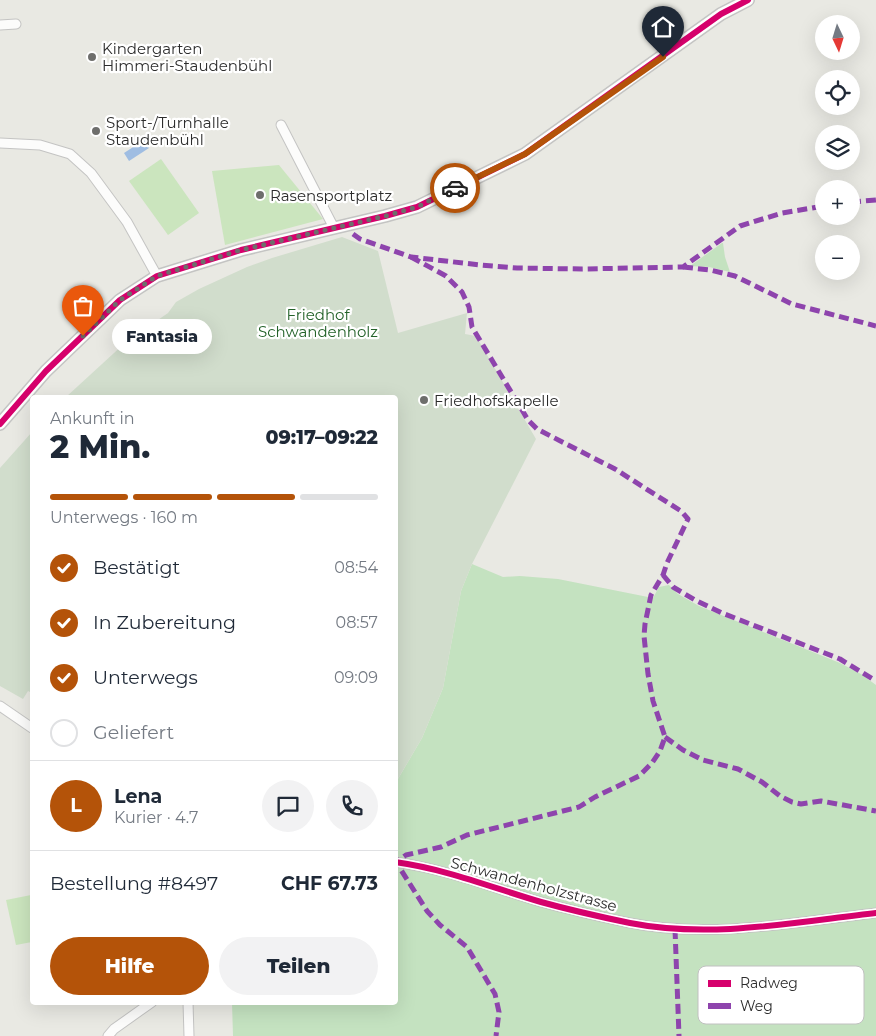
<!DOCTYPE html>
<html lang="de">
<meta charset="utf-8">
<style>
body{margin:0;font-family:Montserrat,sans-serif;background:#f2f2f3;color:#1f2937;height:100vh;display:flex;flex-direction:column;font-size:19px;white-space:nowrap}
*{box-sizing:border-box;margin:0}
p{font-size:16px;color:#747a83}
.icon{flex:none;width:28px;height:28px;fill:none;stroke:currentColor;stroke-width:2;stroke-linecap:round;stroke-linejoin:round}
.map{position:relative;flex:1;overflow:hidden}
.side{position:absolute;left:30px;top:395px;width:368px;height:610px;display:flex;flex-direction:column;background:#fff;border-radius:5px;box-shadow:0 5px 20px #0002}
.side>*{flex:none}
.needle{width:32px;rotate:176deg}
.fabs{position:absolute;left:815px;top:15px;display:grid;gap:10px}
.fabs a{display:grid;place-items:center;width:45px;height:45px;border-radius:50%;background:#fff;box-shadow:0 5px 20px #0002;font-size:25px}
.pin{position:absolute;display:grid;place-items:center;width:42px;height:42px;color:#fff;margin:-51px -21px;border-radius:50% 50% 50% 0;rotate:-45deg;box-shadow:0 0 5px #0007}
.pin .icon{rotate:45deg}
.courier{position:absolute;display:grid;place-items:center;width:50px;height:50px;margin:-25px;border:4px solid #b45309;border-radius:50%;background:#fff;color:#222;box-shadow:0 1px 6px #0007}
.bubble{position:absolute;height:35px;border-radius:18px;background:#fff;box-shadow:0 5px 20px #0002;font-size:16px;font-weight:800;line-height:35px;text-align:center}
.overview em{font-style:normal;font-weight:800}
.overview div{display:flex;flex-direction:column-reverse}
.overview{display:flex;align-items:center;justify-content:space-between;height:85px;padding:0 20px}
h1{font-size:32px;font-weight:800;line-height:38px}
.bar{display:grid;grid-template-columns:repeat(4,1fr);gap:8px 5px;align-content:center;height:60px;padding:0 20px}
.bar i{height:6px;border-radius:4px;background:#e0e1e3}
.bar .current{background:#b45309}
.bar p{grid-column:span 4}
.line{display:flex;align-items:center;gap:12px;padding:0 20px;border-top:1px solid #e0e1e3}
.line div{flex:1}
.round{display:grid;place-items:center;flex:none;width:52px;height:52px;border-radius:26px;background:#f2f2f3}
ol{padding:0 20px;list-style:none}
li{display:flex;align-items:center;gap:15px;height:55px}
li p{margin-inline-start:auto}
li .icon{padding:5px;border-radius:50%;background:#b45309;color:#fff;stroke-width:4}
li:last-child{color:#747a83}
li i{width:28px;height:28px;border:2px solid #e0e1e3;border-radius:50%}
.cta{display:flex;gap:10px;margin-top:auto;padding:10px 20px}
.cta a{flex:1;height:58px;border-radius:30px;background:#b45309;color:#fff;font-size:20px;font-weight:800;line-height:58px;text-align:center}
.cta a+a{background:#f2f2f3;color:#1f2937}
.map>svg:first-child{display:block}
.green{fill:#c4e2c0}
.cemetery{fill:#d1ddcc}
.pitch{fill:#cbe5be}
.water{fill:#9fbde2}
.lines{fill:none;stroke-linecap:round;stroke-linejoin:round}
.minor-casing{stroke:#c4c4c3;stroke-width:11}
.tertiary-casing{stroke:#c4c4c3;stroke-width:14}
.minor{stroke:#fcfcfb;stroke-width:9}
.tertiary{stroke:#fcfcfb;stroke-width:11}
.quiet{stroke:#8e44ad;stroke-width:5;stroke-dasharray:10 5;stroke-linecap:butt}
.cycleway-casing{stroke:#fff;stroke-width:9}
.cycleway{stroke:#d6006c;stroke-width:6}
.done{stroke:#6e6e6c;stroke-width:5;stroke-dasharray:0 9}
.route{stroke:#b45309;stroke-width:6}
.poi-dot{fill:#6e6e6c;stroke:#fff;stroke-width:2}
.labels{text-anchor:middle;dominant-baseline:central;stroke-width:4.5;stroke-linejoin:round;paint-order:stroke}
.poi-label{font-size:15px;fill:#2c2c2c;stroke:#fff;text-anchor:start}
.park-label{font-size:15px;fill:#236229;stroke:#fff}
.street-label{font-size:15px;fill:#2c2c2c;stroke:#fff}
.key{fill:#fff;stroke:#c0c0c0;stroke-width:1}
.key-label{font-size:14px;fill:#2c2c2c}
</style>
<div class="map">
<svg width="876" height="1036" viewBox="0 0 876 1036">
<rect width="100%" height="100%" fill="#e9e9e3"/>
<g class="green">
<polygon points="722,243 723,243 725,257 730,272 709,267 690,266"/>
<polygon points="472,564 503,577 520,576 558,579 653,598 659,587 669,585 678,594 699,606 840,663 861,674 876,685 876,1036 233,1036 232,1003 395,1002 395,784 422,738 443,688 461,591"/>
</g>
<g class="cemetery">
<polygon points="342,237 378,251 398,333 467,313 465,334 476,336 536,439 472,564 461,591 443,688 422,738 395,784 395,398 66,397 126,342 168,313 176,302 199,289 247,267 272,258"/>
<polygon points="32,432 32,693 28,691 23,699 0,686 0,468"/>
</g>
<g class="pitch">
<polygon points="161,159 199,213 168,235 129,181"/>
<polygon points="279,165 323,219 225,245 212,171"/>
<polygon points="31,895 32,942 16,945 6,900"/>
</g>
<polygon class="water" points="144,140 149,148 129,161 124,153"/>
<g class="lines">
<g class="minor-casing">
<g id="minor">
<polyline points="0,25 16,24"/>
<polyline points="281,125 334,228"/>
<polyline points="0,143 40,145 70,154 91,173 127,222 157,276"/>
<polyline points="0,706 32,728"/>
<path d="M395,862C446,869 493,888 541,902C570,910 601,917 630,923C711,939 796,922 876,913"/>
<polyline points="188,1002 189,1036"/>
<polyline points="108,1036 114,1029 152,1002"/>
</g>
</g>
<g class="tertiary-casing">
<polyline id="tertiary" points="0,424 46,371 120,300 157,276 241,250 385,216 417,207 525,154 721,14 748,0"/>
</g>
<use href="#minor" class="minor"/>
<use href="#tertiary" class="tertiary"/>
<g class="quiet">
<polyline points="851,202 876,200"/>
<polyline points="353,234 360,239 411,257 480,265 517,268 582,269 683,267 740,226 782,213 824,206"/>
<polyline points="411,257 446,276 462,292 469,307 472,327 528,420 537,429 615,469 681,511 688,519 667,563 663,575 651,595 645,624 644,636 648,674 653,701 665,737 660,751 652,763 639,776 595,797 579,807 467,835 441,847 406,855 396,862 427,911 440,925 467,947 495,994 499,1012 496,1036"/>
<polyline points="683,267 710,270 735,276 792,304 876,326"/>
<polyline points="663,575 673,587 695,600 722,613 840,659 876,681"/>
<polyline points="665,737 683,750 703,760 738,769 762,782 780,796 792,802 801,804 821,801 876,811"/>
<polyline points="675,929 679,1036"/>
</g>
<g class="cycleway-casing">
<g id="cycleway">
<polyline points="0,424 46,371 120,300 157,276 241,250 385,216 417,207 525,154 721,14 748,0"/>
<path d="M395,862C446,869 493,888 541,902C570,910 601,917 630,923C711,939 796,922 876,913"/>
</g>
</g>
<use href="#cycleway" class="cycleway"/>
</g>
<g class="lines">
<polyline class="done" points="83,336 120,300 157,276 241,250 385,216 417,207 455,188"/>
<polyline class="route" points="455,188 525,154 663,57"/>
</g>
<g class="poi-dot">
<circle cx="92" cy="57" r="5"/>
<circle cx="96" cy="131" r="5"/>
<circle cx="260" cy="195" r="5"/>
<circle cx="424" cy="400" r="5"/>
</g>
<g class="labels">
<g class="poi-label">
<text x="102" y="48">Kindergarten<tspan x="102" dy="17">Himmeri-Staudenbühl</tspan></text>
<text x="106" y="122">Sport-/Turnhalle<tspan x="106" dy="17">Staudenbühl</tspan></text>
<text x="270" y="195">Rasensportplatz</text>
<text x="434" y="400">Friedhofskapelle</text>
</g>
<g class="park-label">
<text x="318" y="314">Friedhof<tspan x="318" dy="17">Schwandenholz</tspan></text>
</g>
<g class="street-label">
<text transform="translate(534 884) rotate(15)">Schwandenholzstrasse</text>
</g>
</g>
<rect x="698" y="966" width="166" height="58" rx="8" class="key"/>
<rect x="708" y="980" width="23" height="7" fill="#d6006c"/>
<rect x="708" y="1003" width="23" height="6" fill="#8e44ad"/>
<g class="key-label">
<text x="740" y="988">Radweg</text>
<text x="740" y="1011">Weg</text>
</g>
</svg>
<div class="fabs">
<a><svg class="needle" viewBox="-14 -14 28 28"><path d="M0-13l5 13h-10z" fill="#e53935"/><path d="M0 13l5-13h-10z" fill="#747a83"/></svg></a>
<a><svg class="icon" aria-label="locate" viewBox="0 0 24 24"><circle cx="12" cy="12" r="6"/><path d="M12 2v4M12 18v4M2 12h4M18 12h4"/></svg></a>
<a><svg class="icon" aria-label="layers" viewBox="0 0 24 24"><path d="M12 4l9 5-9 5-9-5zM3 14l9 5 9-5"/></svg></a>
<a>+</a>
<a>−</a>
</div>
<div class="pin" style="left:83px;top:336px;background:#ea580c"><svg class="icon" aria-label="bag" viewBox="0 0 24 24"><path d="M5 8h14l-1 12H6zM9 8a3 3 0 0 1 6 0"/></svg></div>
<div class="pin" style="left:663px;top:57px;background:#1f2937"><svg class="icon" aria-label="home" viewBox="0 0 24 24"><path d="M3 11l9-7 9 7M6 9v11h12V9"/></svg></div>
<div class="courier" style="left:455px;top:188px"><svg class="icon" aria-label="car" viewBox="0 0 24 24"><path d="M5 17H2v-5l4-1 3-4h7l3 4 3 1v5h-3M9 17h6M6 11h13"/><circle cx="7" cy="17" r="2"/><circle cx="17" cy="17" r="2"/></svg></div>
<div class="bubble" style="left:112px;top:319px;width:100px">Fantasia</div>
<section class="side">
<div class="overview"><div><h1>2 Min.</h1><p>Ankunft in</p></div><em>09:17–09:22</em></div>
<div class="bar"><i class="current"></i><i class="current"></i><i class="current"></i><i></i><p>Unterwegs · 160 m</p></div>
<ol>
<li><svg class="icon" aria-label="check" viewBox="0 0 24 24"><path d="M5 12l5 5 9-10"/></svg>Bestätigt<p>08:54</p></li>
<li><svg class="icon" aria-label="check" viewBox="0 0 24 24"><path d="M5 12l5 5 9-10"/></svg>In Zubereitung<p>08:57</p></li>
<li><svg class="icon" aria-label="check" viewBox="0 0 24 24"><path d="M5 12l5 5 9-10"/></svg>Unterwegs<p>09:09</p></li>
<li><i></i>Geliefert</li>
</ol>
<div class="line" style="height:90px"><b class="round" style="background:#b45309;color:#fff">L</b><div><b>Lena</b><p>Kurier · 4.7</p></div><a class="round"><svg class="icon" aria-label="chat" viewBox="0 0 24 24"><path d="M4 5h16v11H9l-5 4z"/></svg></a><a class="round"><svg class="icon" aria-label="phone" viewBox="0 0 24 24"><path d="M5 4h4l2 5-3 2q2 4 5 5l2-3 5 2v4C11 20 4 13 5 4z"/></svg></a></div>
<div class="line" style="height:65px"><div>Bestellung #8497</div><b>CHF 67.73</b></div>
<div class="cta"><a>Hilfe</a><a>Teilen</a></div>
</section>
</div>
